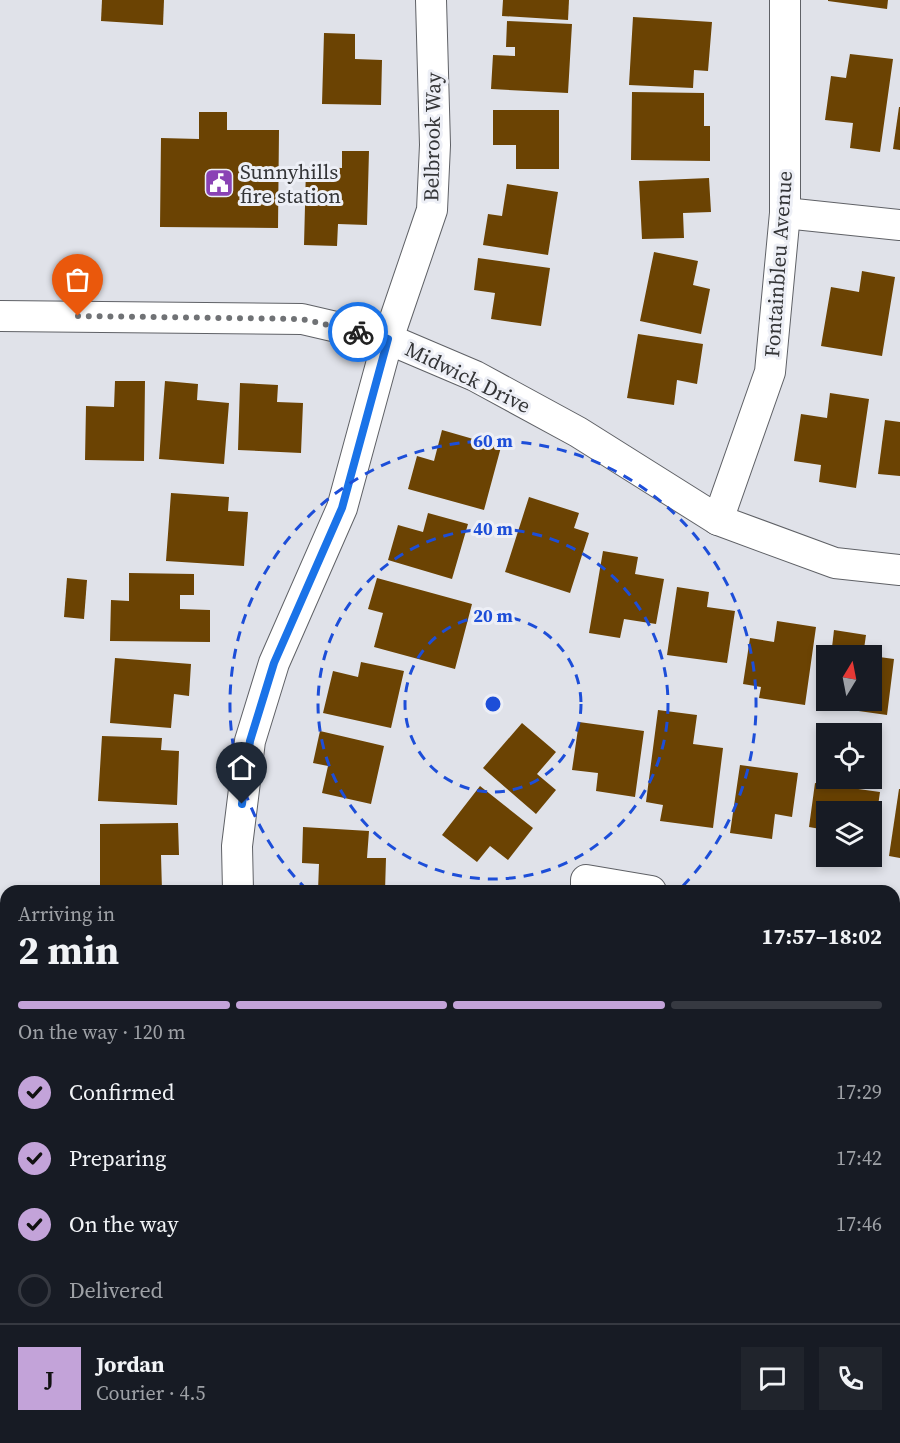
<!DOCTYPE html>
<meta charset="utf-8">
<style>
body{margin:0;font-family:"Source Serif 4",serif;background:#20242c;color:#f1f3f6;height:100vh;display:flex;flex-direction:column;font-size:22px;white-space:nowrap}
*{box-sizing:border-box;margin:0}
p{font-size:20px;color:#9ea1a6}
.icon{flex:none;width:33px;height:33px;fill:none;stroke:currentColor;stroke-width:2;stroke-linecap:round;stroke-linejoin:round}
.map{position:relative;flex:1;overflow:hidden}
.sheet{position:absolute;left:0px;top:885px;width:900px;height:558px;display:flex;flex-direction:column;background:#171b24;border-radius:18px 18px 0 0;box-shadow:0 3px 9px #0003}
.sheet>*{flex:none}
.needle{width:39px;rotate:10deg}
.tools{position:absolute;left:816px;top:645px;display:grid;gap:12px}
.tools a{display:grid;place-items:center;width:66px;height:66px;border-radius:0px;background:#171b24;box-shadow:0 3px 9px #0003;font-size:30px}
.pin{position:absolute;display:grid;place-items:center;width:51px;height:51px;color:#fff;margin:-62px -26px;border-radius:50% 50% 50% 0;rotate:-45deg;box-shadow:0 0 6px #0007}
.pin .icon{rotate:45deg}
.courier{position:absolute;display:grid;place-items:center;width:60px;height:60px;margin:-30px;border:4px solid #1a73e8;border-radius:50%;background:#fff;color:#222;box-shadow:0 2px 8px #0007}
.summary em{font-style:normal;font-weight:700}
.summary div{display:flex;flex-direction:column-reverse}
.summary{display:flex;align-items:center;justify-content:space-between;height:102px;padding:0 18px}
h1{font-size:39px;font-weight:700;line-height:45px}
.bar{display:grid;grid-template-columns:repeat(4,1fr);gap:9px 6px;align-content:center;height:72px;padding:0 18px}
.bar i{height:8px;border-radius:4px;background:#363941}
.bar .on{background:#c3a3d9}
.bar p{grid-column:span 4}
.line{display:flex;align-items:center;gap:15px;padding:0 18px;border-top:2px solid #363941}
.line div{flex:1}
.round{display:grid;place-items:center;flex:none;width:63px;height:63px;border-radius:0px;background:#20242c}
ol{padding:0 18px;list-style:none}
li{display:flex;align-items:center;gap:18px;height:66px}
li p{margin-inline-start:auto}
li .icon{padding:6px;border-radius:50%;background:#c3a3d9;color:#111;stroke-width:4}
li:last-child{color:#9ea1a6}
li i{width:33px;height:33px;border:3px solid #363941;border-radius:50%}
.map>svg:first-child{display:block}
.building{fill:#6b4303}
.lines{fill:none;stroke-linecap:round;stroke-linejoin:round}
.street-casing{stroke:#5f6166;stroke-width:32}
.primary-casing{stroke:#bebebf;stroke-width:35}
.street{stroke:#fff;stroke-width:30}
.primary{stroke:#d0b385;stroke-width:33}
.done{stroke:#707275;stroke-width:6;stroke-dasharray:0 10.8}
.route{stroke:#1a73e8;stroke-width:8}
.ring{fill:none;stroke:#1d4ed8;stroke-width:3;stroke-dasharray:10 8}
.labels{text-anchor:middle;dominant-baseline:central;stroke-width:6;stroke-linejoin:round;paint-order:stroke}
.street-label{font-size:21px;fill:#343537;stroke:#edeff6}
.poi-label{font-size:21px;fill:#343537;stroke:#edeff6;text-anchor:start}
.centre{fill:#1d4ed8;stroke:#edeff6;stroke-width:3}
.ring-label{font-size:18px;text-anchor:middle;font-weight:bold;fill:#1d4ed8;stroke:#edeff6;stroke-width:6;stroke-linejoin:round;paint-order:stroke}
</style>
<div class="map">
<svg width="900" height="1443" viewBox="0 0 900 1443">
<rect width="100%" height="100%" fill="#e0e2e9"/>
<g class="building">
<polygon points="102,0 164,0 163,25 101,21"/>
<polygon points="503,0 569,0 568,20 502,16"/>
<polygon points="828,0 888,0 887,9 828,1"/>
<polygon points="633,17 712,22 708,71 694,70 693,88 629,85"/>
<polygon points="507,21 572,24 568,93 491,89 493,55 515,56 515,47 506,47"/>
<polygon points="324,33 355,34 355,59 382,60 381,105 322,104"/>
<polygon points="850,54 893,59 880,152 850,148 853,123 825,120 831,76 846,78"/>
<polygon points="632,92 704,93 704,126 710,126 710,161 631,160"/>
<polygon points="899,107 900,107 900,150 893,149"/>
<polygon points="493,110 559,110 559,169 516,169 516,145 493,145"/>
<polygon points="199,112 227,112 227,130 279,130 278,228 160,227 161,138 199,139"/>
<polygon points="342,151 369,151 367,225 338,224 337,246 304,245 306,167 342,168"/>
<polygon points="709,178 711,212 683,213 684,238 642,239 639,181"/>
<polygon points="507,184 558,192 548,255 483,245 488,214 502,216"/>
<polygon points="654,252 698,261 693,285 710,289 701,334 640,321"/>
<polygon points="478,258 550,268 541,326 491,319 495,293 474,290"/>
<polygon points="862,271 895,277 882,356 821,346 831,287 859,292"/>
<polygon points="638,334 703,344 697,384 677,380 674,405 627,398"/>
<polygon points="115,381 145,381 144,461 85,460 86,406 114,407"/>
<polygon points="165,381 198,384 197,400 229,403 224,464 159,459"/>
<polygon points="240,383 278,385 277,402 303,403 301,453 238,450"/>
<polygon points="830,393 869,399 856,488 819,482 821,465 794,461 801,414 827,418"/>
<polygon points="885,420 900,422 900,476 878,474"/>
<polygon points="442,430 501,447 484,510 408,489 417,456 434,461"/>
<polygon points="171,493 229,497 228,511 248,512 244,566 166,561"/>
<polygon points="529,497 579,513 574,528 589,533 570,593 505,572"/>
<polygon points="428,513 468,524 452,579 388,560 398,525 423,532"/>
<polygon points="603,551 638,557 635,574 664,579 656,624 624,619 620,638 589,633"/>
<polygon points="129,573 194,574 194,595 180,595 180,609 210,610 210,642 110,641 111,600 129,601"/>
<polygon points="67,578 87,580 84,619 64,617"/>
<polygon points="377,578 472,604 455,669 374,647 383,613 368,609"/>
<polygon points="677,587 709,592 707,607 735,611 727,663 667,655"/>
<polygon points="777,621 816,627 805,705 759,698 761,687 743,684 750,638 774,642"/>
<polygon points="834,630 866,635 863,656 831,656"/>
<polygon points="872,656 894,659 887,715 823,706 825,694 826,694 826,700 872,700"/>
<polygon points="115,658 191,664 189,696 174,694 171,728 110,723"/>
<polygon points="361,662 404,671 391,728 323,713 333,671 358,677"/>
<polygon points="658,710 697,715 693,744 723,748 713,828 660,821 663,805 646,802"/>
<polygon points="579,722 644,731 635,797 596,791 598,773 572,770"/>
<polygon points="522,723 556,752 537,774 556,790 536,814 483,768"/>
<polygon points="320,731 384,746 371,804 322,793 328,766 313,763"/>
<polygon points="102,736 162,738 161,750 179,751 177,805 98,801"/>
<polygon points="740,765 798,773 792,817 775,814 772,839 730,833"/>
<polygon points="815,783 880,792 873,841 872,841 872,812 826,812 826,830 809,827"/>
<polygon points="480,786 533,828 508,860 490,846 477,862 442,835"/>
<polygon points="899,789 900,789 900,858 889,856"/>
<polygon points="178,823 179,855 161,855 162,891 100,891 100,824"/>
<polygon points="303,827 369,831 367,858 386,858 385,891 318,891 319,864 302,863"/>
<polygon points="894,981 900,981 900,1051 894,1050"/>
<polygon points="900,1132 900,1204 894,1196 894,1137"/>
<polygon points="894,1368 900,1375 900,1400 897,1402 900,1406 900,1434 889,1443 866,1443 861,1437 894,1437"/>
<polygon points="120,1437 199,1437 200,1443 121,1443"/>
<polygon points="314,1437 382,1437 381,1443 313,1443"/>
<polygon points="403,1437 463,1437 462,1443 402,1443"/>
<polygon points="474,1437 543,1437 542,1443 473,1443"/>
<rect x="649" y="1437" width="59" height="6"/>
<polygon points="722,1437 790,1437 792,1443 716,1443 715,1439"/>
</g>
<g class="lines">
<g class="street-casing">
<g id="street">
<polyline points="785,213 900,225"/>
<polyline points="0,316 302,319 388,339 475,376 578,432 718,520 835,563 900,570"/>
<polyline points="718,520 770,372 785,213 785,0"/>
<polyline points="238,891 237,846 250,741 274,663 342,508 388,339 432,210 435,145 431,0"/>
<polyline points="586,891 586,880 651,891"/>
<polyline points="894,930 900,931"/>
<polyline points="266,1437 268,1443"/>
<polyline points="598,1443 598,1437"/>
</g>
</g>
<g class="primary-casing">
<polyline id="primary" points="0,1367 6,1429"/>
</g>
<use href="#street" class="street"/>
<use href="#primary" class="primary"/>
</g>
<g class="lines">
<polyline class="done" points="78,316 302,319 358,332"/>
<polyline class="route" points="242,804 250,741 274,663 342,508 388,339 358,332"/>
</g>
<g class="ring">
<circle cx="493" cy="704" r="88"/>
<circle cx="493" cy="704" r="175"/>
<path d="M307 890A263 263 0 1 1 679 890"/>
</g>
<defs>
<g id="civic-square" transform="scale(1.5)"><rect x="-9" y="-9" width="18" height="18" rx="4" fill="#8a42b5" stroke="#edeff6"/><path d="M-.6-6.5H3V-4.5H.6V-3L4-1V1h2V6H-6V1h2V-1L-.6-3ZM-1.2 2.5V6h2.4V2.5Z" fill="#fff"/></g>
</defs>
<g fill-rule="evenodd">
<use href="#civic-square" x="219" y="183"/>
</g>
<g class="labels">
<g class="street-label">
<text transform="translate(432 137) rotate(-89)">Belbrook Way</text>
<text transform="translate(778 264) rotate(-86)">Fontainbleu Avenue</text>
<text transform="translate(468 377) rotate(26)">Midwick Drive</text>
</g>
<g class="poi-label">
<text x="240" y="171">Sunnyhills<tspan x="240" dy="24">fire station</tspan></text>
</g>
</g>
<circle cx="493" cy="704" r="9" class="centre"/>
<g class="ring-label">
<text x="493" y="447">60 m</text>
<text x="493" y="535">40 m</text>
<text x="493" y="622">20 m</text>
</g>
</svg>
<div class="tools">
<a><svg class="needle" viewBox="-14 -14 28 28"><path d="M0-13l5 13h-10z" fill="#e53935"/><path d="M0 13l5-13h-10z" fill="#9ea1a6"/></svg></a>
<a><svg class="icon" aria-label="locate" viewBox="0 0 24 24"><circle cx="12" cy="12" r="6"/><path d="M12 2v4M12 18v4M2 12h4M18 12h4"/></svg></a>
<a><svg class="icon" aria-label="layers" viewBox="0 0 24 24"><path d="M12 4l9 5-9 5-9-5zM3 14l9 5 9-5"/></svg></a>
</div>
<div class="pin" style="left:78px;top:316px;background:#ea580c"><svg class="icon" aria-label="bag" viewBox="0 0 24 24"><path d="M5 8h14l-1 12H6zM9 8a3 3 0 0 1 6 0"/></svg></div>
<div class="pin" style="left:242px;top:804px;background:#1f2937"><svg class="icon" aria-label="home" viewBox="0 0 24 24"><path d="M3 11l9-7 9 7M6 9v11h12V9"/></svg></div>
<div class="courier" style="left:358px;top:332px"><svg class="icon" aria-label="bike" viewBox="0 0 24 24"><circle cx="6" cy="16" r="4"/><circle cx="18" cy="16" r="4"/><path d="M6 16l4-8h5l3 8M10 8l3 8H6M13 5h3"/></svg></div>
<section class="sheet">
<div class="summary"><div><h1>2 min</h1><p>Arriving in</p></div><em>17:57–18:02</em></div>
<div class="bar"><i class="on"></i><i class="on"></i><i class="on"></i><i></i><p>On the way · 120 m</p></div>
<ol>
<li><svg class="icon" aria-label="check" viewBox="0 0 24 24"><path d="M5 12l5 5 9-10"/></svg>Confirmed<p>17:29</p></li>
<li><svg class="icon" aria-label="check" viewBox="0 0 24 24"><path d="M5 12l5 5 9-10"/></svg>Preparing<p>17:42</p></li>
<li><svg class="icon" aria-label="check" viewBox="0 0 24 24"><path d="M5 12l5 5 9-10"/></svg>On the way<p>17:46</p></li>
<li><i></i>Delivered</li>
</ol>
<div class="line" style="height:108px"><b class="round" style="background:#c3a3d9;color:#111">J</b><div><b>Jordan</b><p>Courier · 4.5</p></div><a class="round"><svg class="icon" aria-label="chat" viewBox="0 0 24 24"><path d="M4 5h16v11H9l-5 4z"/></svg></a><a class="round"><svg class="icon" aria-label="phone" viewBox="0 0 24 24"><path d="M5 4h4l2 5-3 2q2 4 5 5l2-3 5 2v4C11 20 4 13 5 4z"/></svg></a></div>
</section>
</div>
